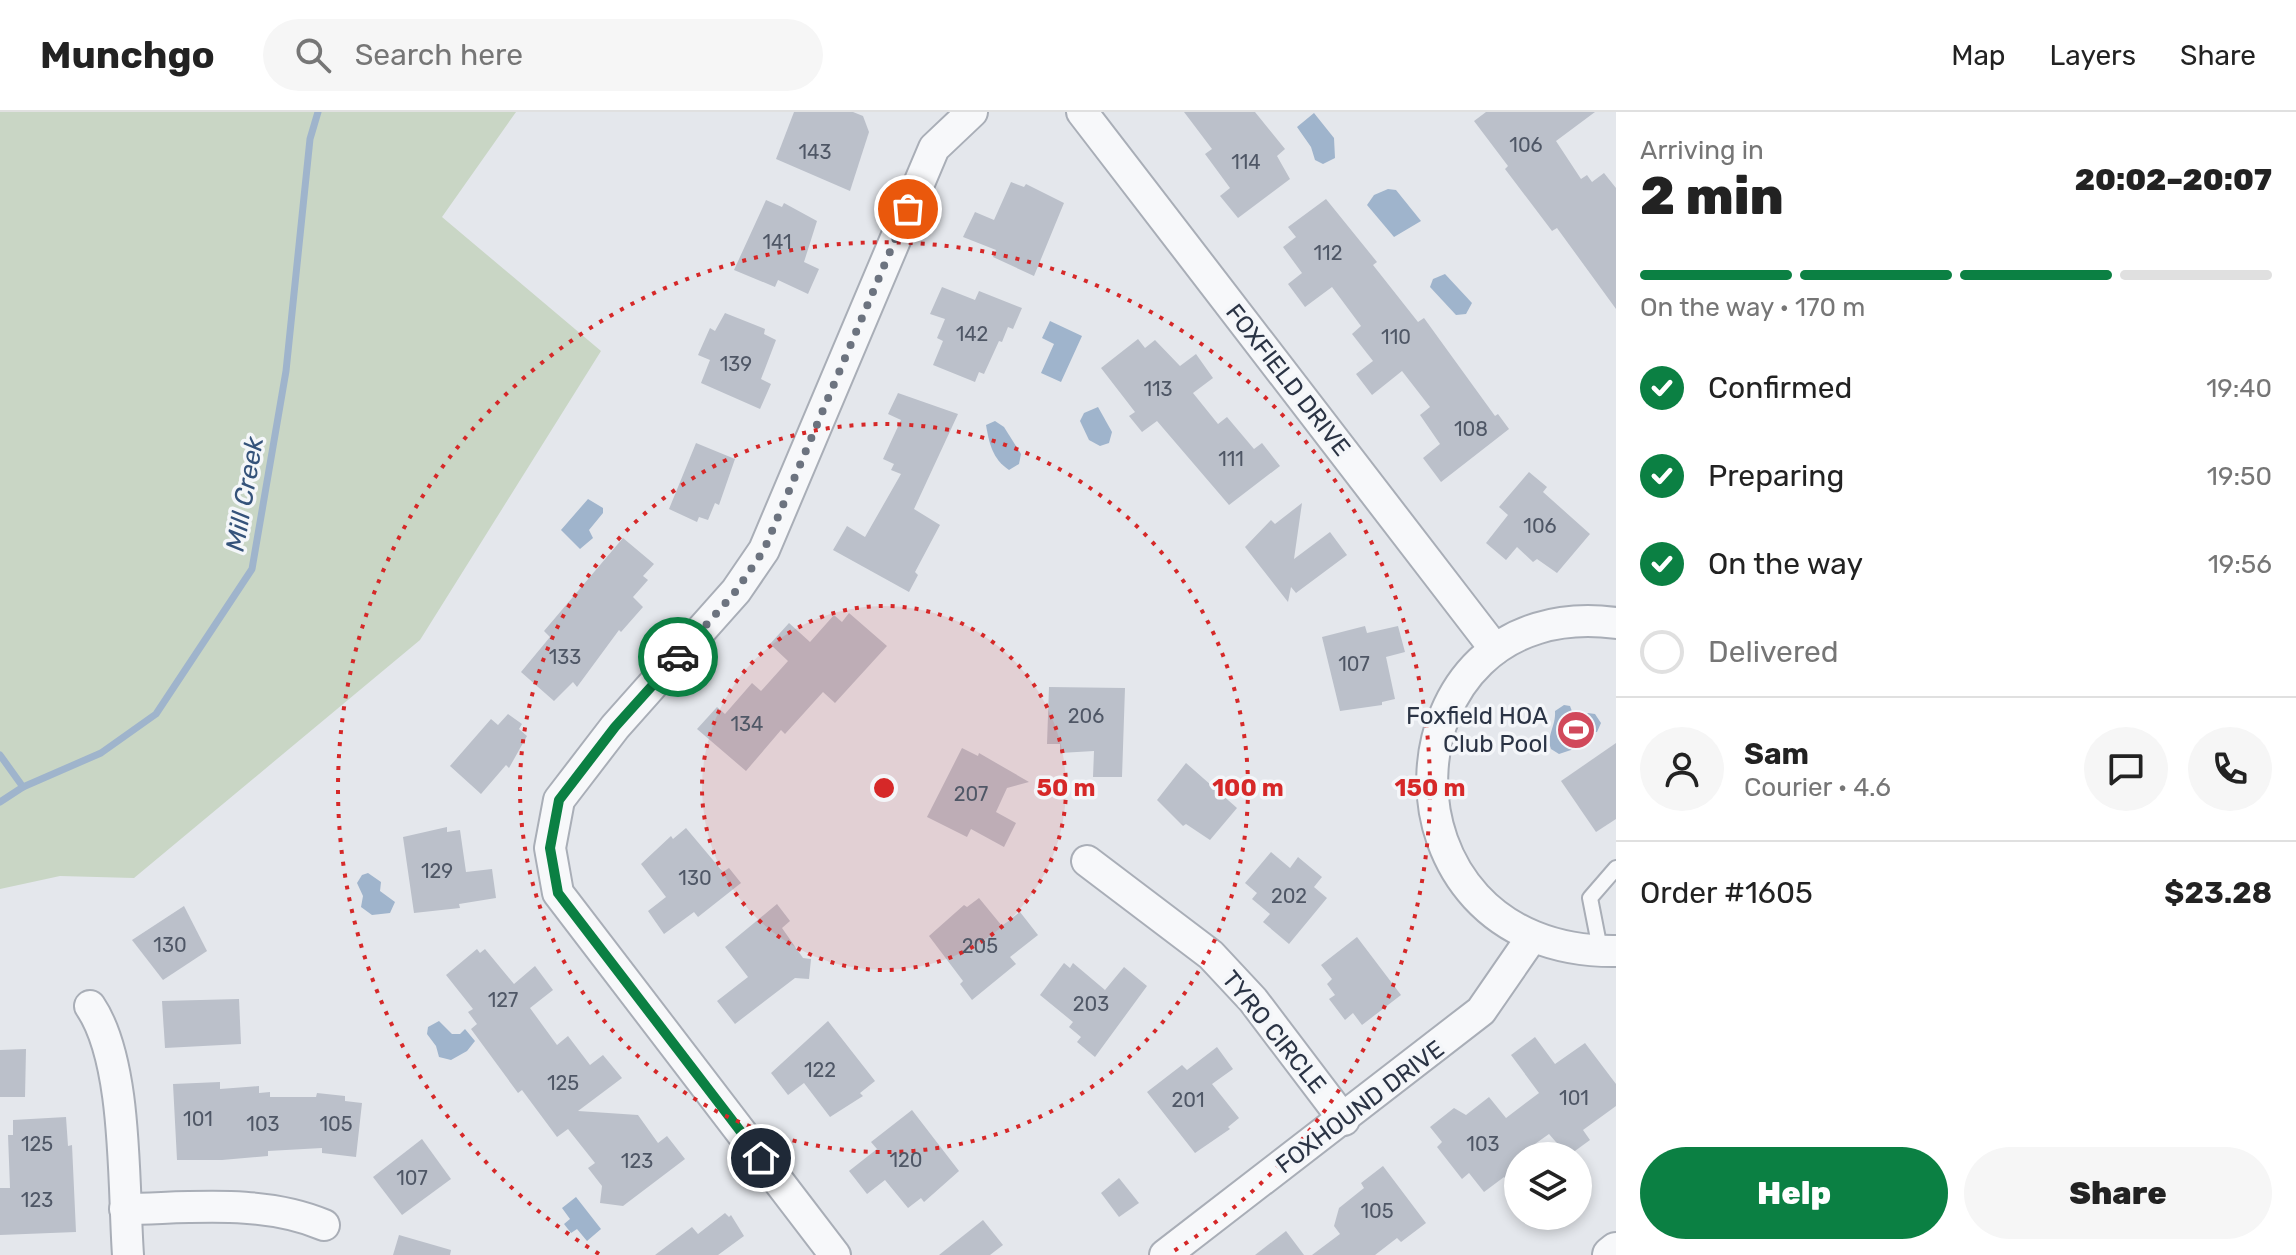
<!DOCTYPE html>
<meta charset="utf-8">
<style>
body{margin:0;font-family:Rubik,sans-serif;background:#f6f6f6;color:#222;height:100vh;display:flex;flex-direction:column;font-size:30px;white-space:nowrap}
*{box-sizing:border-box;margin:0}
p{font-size:26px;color:#767676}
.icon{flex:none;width:44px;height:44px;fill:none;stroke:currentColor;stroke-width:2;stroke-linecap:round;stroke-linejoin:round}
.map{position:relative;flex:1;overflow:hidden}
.panel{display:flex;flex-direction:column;background:#fff;width:680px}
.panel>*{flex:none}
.controls{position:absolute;left:1504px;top:1030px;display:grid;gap:16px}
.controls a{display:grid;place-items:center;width:88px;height:88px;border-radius:50%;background:#fff;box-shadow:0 4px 12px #0003;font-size:40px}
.pin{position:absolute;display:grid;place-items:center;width:68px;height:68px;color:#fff;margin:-34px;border:4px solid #fff;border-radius:50%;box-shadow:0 2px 8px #0007}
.courier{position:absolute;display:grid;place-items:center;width:80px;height:80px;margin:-40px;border:6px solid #0b8043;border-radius:50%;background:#fff;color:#222;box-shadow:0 2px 10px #0007}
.summary em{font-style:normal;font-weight:800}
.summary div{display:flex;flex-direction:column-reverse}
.summary{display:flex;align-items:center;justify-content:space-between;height:136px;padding:0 24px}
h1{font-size:52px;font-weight:800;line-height:60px}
.bar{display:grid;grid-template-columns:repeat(4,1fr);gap:12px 8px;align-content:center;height:96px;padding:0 24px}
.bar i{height:10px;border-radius:6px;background:#e0e0e0}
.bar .selected{background:#0b8043}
.bar p{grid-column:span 4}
.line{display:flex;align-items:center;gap:20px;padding:0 24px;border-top:2px solid #e0e0e0}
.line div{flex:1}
.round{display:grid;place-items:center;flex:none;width:84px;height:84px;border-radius:42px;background:#f6f6f6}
ol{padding:0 24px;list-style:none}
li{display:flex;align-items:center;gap:24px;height:88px}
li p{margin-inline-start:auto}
li .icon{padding:8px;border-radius:50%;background:#0b8043;color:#fff;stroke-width:4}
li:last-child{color:#767676}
li i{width:44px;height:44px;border:4px solid #e0e0e0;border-radius:50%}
.cta{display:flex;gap:16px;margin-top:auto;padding:16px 24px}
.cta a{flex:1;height:92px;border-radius:48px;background:#0b8043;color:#fff;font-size:32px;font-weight:800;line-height:92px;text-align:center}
.cta a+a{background:#f6f6f6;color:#222}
header{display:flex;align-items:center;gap:48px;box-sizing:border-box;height:112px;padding:0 40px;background:#fff;border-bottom:2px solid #e0e0e0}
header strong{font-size:38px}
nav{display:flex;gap:44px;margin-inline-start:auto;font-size:28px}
.search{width:560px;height:72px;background:#f6f6f6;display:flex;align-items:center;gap:20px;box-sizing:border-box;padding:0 28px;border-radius:44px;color:#767676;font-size:30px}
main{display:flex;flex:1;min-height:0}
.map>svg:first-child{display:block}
.green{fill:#c9d6c5}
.water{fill:#9fb4cc}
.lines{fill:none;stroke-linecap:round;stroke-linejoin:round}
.stream{stroke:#9fb4cc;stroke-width:7}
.building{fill:#bbc0ca}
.service-casing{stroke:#a9aeb7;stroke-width:18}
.minor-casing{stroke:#a9aeb7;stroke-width:34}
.tertiary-casing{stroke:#a9aeb7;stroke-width:40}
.service{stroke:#f7f8fa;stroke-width:14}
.minor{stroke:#f7f8fa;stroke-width:30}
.tertiary{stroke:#f7f8fa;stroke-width:36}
.done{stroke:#6c737f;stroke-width:8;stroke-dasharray:0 14.4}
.route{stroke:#0b8043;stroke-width:10}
.ring{fill:none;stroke:#d62828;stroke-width:4;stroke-dasharray:4 8}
.labels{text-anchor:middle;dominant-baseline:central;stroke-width:7;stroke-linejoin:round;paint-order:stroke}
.number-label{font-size:20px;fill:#4f5766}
.street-label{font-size:24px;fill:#2b3445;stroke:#f4f6f9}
.poi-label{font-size:24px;fill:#2b3445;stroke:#f4f6f9;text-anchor:end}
.water-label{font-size:26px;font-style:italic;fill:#34527a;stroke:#f4f6f9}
.centre{fill:#d62828;stroke:#f4f6f9;stroke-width:4}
.ring-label{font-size:24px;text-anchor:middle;font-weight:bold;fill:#d62828;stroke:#f4f6f9;stroke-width:7;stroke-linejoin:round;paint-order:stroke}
</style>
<header>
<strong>Munchgo</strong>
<div class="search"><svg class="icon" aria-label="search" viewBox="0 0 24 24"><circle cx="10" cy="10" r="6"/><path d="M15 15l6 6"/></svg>Search here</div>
<nav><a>Map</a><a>Layers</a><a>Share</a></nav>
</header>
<main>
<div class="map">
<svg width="1616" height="1143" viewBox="0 0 1616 1143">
<rect width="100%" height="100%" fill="#e4e7ec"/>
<polygon class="green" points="0,0 516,0 442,105 601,239 420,528 134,766 60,764 0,777"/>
<g class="water">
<polygon points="1314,1 1334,26 1335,46 1323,52 1315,48 1311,35 1297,15"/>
<polygon points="1388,77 1396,78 1421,109 1394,125 1367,93 1374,83"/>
<polygon points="1445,162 1472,191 1466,202 1456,203 1430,175 1433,167"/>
<polygon points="1050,209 1082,224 1061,270 1041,261 1054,232 1042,226"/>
<polygon points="1098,295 1112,320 1109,331 1100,334 1089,328 1080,309 1084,301"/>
<path d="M995,309L1004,315L1021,342L1019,352L1009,358C992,347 989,330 986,313Z"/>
<polygon points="588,387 603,396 603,401 589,418 593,426 580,437 561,418"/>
<path d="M1564,593L1570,594L1576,610L1588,601L1595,602L1601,611L1597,620L1584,621L1571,638L1559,642L1551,637C1546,623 1556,615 1555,599Z"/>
<polygon points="368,761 381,770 380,779 395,790 390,801 372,803 361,795 363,784 357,771 362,763"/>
<polygon points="439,909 452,922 460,922 465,917 475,929 467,939 451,948 439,945 436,934 427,922 428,915"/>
<polygon points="576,1085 601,1117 587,1129 577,1117 571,1121 564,1112 570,1107 562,1096"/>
</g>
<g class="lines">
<g class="stream">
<polyline points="0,643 23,675 101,641 156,602 252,457 286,259 310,27 318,0"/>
<polyline points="0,690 23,675"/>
</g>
</g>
<g class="building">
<polygon points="794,0 853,0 863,4 869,20 850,79 776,47"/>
<polygon points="1184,0 1255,0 1285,37 1277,44 1290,67 1238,106 1220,84 1230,76 1205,42 1212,37"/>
<polygon points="1486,0 1595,0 1556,29 1581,67 1587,63 1592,70 1604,61 1616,76 1616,197 1557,116 1552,119 1505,57 1508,54 1474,9"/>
<polygon points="1011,70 1024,75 1026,72 1064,91 1034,164 993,145 996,138 963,125 975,100 994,108"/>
<polygon points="1326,87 1377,150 1373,153 1418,210 1424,206 1495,304 1498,302 1509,317 1441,370 1423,346 1440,332 1420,303 1430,295 1402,259 1372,283 1356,262 1373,249 1352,222 1361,214 1332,175 1305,195 1288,172 1302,161 1283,135 1296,125 1288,115"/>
<polygon points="766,88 782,95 784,91 817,109 804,150 819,157 808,182 778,168 775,175 734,158"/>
<polygon points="942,175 975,188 979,179 1022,196 1013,217 1008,215 1002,230 999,229 984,262 979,260 975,270 933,253 943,229 937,226 945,207 930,202"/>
<polygon points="725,201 765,217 764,222 776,228 761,267 771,272 760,297 701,271 710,248 698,243 710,216 715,219"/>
<polygon points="1138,227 1145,236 1155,228 1180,254 1196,242 1213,266 1193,281 1218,312 1227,305 1254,337 1262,331 1280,354 1229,393 1157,309 1142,320 1129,304 1135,300 1101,256"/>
<polygon points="898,281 958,302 914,397 940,413 915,460 918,463 909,480 833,438 847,414 865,425 901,362 891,358 894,352 883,347 901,308 888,302"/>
<polygon points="696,331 735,347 719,393 715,391 708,408 699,405 697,410 669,397"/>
<polygon points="1529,360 1547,375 1543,380 1590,422 1557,461 1537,447 1533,450 1517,435 1506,448 1486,431 1508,403 1499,395"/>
<polygon points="1302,391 1294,447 1330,420 1347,443 1296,481 1291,475 1288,490 1245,435 1271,408 1275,412"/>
<polygon points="623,426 654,452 643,464 648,468 633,485 643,495 621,520 619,518 577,575 573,570 554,589 521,560 550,525 544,519"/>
<polygon points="849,501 887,534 835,591 823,580 785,622 781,618 746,659 697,617 717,595 725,602 752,571 761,579 788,549 770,532 789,511 810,530 834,503 842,510"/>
<polygon points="1365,514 1367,521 1398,514 1405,540 1386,545 1395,587 1382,590 1382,593 1340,599 1322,525"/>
<polygon points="1049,575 1125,576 1122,665 1093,665 1094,639 1060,641 1060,632 1047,632"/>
<polygon points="508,602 522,612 519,617 527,624 509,656 506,653 481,682 450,654 491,607 498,613"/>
<polygon points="1616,631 1616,707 1596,720 1561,669"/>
<polygon points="962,636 978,644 979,641 1029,670 1007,676 996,700 1016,711 1004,735 971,717 967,725 927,705"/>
<polygon points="1186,651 1237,696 1210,728 1186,712 1183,714 1157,688"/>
<polygon points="447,715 447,720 460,718 466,760 492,757 496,786 459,792 460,796 414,801 403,725"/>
<polygon points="686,716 723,760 729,756 741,771 698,805 694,800 664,822 648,799 666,785 641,752 671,724 673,727"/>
<polygon points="1271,740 1290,756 1298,745 1322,765 1314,775 1327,786 1289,832 1263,810 1270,802 1252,787 1257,781 1245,771"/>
<polygon points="979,786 1002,814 1020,800 1038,823 1010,845 1016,852 972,888 960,872 963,869 929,824 964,793 967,795"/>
<polygon points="777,792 790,809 782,816 803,846 811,847 809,867 795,866 735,912 717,889 748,865 725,835"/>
<polygon points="184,794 207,839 163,868 132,828"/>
<polygon points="1357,825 1401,883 1362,913 1353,901 1345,908 1329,887 1335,883 1327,872 1332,867 1321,853"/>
<polygon points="477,837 480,841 485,837 514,872 535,854 553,878 530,896 557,933 568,924 590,953 603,943 622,966 578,999 638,1003 658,1031 667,1024 685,1047 623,1094 600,1091 602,1074 588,1056 595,1051 568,1017 557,1025 522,978 518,981 471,917 477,912 468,900 473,897 446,863"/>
<polygon points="1064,851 1070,856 1073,851 1105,878 1124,855 1147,874 1095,945 1077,930 1081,925 1069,915 1073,910 1040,883"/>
<polygon points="239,887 241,932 165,936 162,889"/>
<polygon points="828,909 875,969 860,981 863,984 830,1005 804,971 788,983 771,961"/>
<polygon points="1535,925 1555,952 1585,931 1616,972 1616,994 1583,1018 1590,1028 1568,1044 1549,1022 1518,1044 1518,1081 1504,1065 1484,1080 1469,1061 1462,1067 1437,1035 1442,1030 1430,1015 1454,996 1466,1003 1489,985 1506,1006 1539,981 1511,943"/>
<polygon points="1217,935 1233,957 1212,972 1239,1006 1228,1015 1230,1017 1195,1041 1147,980 1182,953 1187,958"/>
<polygon points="26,937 25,985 0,985 0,938"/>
<polygon points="220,970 220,977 259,974 259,981 270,980 270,985 316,985 317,981 345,984 345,989 362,991 356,1045 322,1041 322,1036 268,1039 268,1044 222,1048 177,1048 173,972"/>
<polygon points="912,998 959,1059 924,1090 921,1086 908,1096 885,1068 867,1082 849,1059 877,1037 871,1030"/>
<polygon points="66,1005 68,1034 72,1033 76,1120 0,1123 0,1076 10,1076 8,1023 13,1023 13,1008"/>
<polygon points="422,1027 451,1067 402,1103 373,1065"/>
<polygon points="1383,1054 1426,1111 1401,1130 1397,1126 1375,1143 1312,1143 1340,1122 1334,1114 1339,1096 1364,1076 1361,1071"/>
<polygon points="1119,1066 1139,1091 1119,1105 1101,1081"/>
<polygon points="725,1101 729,1105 731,1103 744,1124 718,1143 655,1143 692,1115 698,1122"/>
<polygon points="983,1108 1003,1133 990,1143 939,1143"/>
<polygon points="1286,1119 1304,1143 1255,1143"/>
<polygon points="399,1123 451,1138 450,1143 393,1143"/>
</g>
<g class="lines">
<g class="service-casing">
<polyline id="service" points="1600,837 1590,786 1616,756"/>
</g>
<g class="minor-casing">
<g id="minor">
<polyline points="1082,0 1495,537"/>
<path d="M1616,511C1379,480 1363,842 1616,839"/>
<polyline points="1087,749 1211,843 1253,888 1344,1008"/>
<path d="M90,894C128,950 123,1073 128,1143"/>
<path d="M125,1097C191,1096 263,1087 324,1113"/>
<polyline points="835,1143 558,781 550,736 559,688 615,615 736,479 764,438 934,36 972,0"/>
<polyline points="1165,1143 1481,899 1532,825"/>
</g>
</g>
<g class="tertiary-casing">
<polyline id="tertiary" points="1611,1143 1616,1139"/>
</g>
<use href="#service" class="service"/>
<use href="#minor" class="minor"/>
<use href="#tertiary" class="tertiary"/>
</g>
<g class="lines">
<polyline class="done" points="678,545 736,479 764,438 908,97"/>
<polyline class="route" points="678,545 615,615 559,688 550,736 558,781 761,1046"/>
</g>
<circle cx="884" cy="676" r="182" fill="#d62828" fill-opacity=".12"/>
<g class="ring">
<circle cx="884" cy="676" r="182"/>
<circle cx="884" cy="676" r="364"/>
<path d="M599 1142A546 546 0 1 1 1169 1142"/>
</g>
<defs>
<g id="stadium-disc" transform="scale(2)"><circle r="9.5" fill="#d1495b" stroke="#f4f6f9"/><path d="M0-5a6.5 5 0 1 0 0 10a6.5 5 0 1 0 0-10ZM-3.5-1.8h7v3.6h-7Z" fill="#fff"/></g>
</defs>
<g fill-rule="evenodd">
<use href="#stadium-disc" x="1576" y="618"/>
</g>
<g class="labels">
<g class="number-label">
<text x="1526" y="33">106</text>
<text x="815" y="40">143</text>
<text x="1246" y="50">114</text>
<text x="777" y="130">141</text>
<text x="1328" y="141">112</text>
<text x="972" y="222">142</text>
<text x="1396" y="225">110</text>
<text x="736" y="252">139</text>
<text x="1158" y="277">113</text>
<text x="1471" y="317">108</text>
<text x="1231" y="347">111</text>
<text x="1540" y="414">106</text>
<text x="565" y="545">133</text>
<text x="1354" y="552">107</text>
<text x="1086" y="604">206</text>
<text x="747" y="612">134</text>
<text x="971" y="682">207</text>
<text x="437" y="759">129</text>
<text x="695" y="766">130</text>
<text x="1289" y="784">202</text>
<text x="170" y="833">130</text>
<text x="980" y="834">205</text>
<text x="503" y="888">127</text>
<text x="1091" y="892">203</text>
<text x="820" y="958">122</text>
<text x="563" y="971">125</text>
<text x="1574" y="986">101</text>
<text x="1188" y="988">201</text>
<text x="198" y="1007">101</text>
<text x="263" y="1012">103</text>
<text x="336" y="1012">105</text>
<text x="37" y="1032">125</text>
<text x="1483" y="1032">103</text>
<text x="906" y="1048">120</text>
<text x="637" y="1049">123</text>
<text x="412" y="1066">107</text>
<text x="37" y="1088">123</text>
<text x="1377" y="1099">105</text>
</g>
<g class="street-label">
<text transform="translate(1288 268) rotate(52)">FOXFIELD DRIVE</text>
<text transform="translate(1274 920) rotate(51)">TYRO CIRCLE</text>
<text transform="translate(1360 995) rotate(-37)">FOXHOUND DRIVE</text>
</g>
<g class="poi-label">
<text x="1548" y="604">Foxfield HOA<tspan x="1548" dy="28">Club Pool</tspan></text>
</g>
<g class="water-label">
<text transform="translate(245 382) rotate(-80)">Mill Creek</text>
</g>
</g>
<circle cx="884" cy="676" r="12" class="centre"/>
<g class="ring-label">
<text x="1066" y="684">50 m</text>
<text x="1248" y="684">100 m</text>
<text x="1430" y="684">150 m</text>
</g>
</svg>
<div class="controls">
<a><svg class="icon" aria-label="layers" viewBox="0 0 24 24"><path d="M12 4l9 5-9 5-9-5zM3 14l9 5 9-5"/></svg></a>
</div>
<div class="pin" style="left:908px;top:97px;background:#ea580c"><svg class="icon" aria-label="bag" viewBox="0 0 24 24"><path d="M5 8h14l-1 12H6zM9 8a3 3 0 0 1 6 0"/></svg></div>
<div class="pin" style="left:761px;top:1046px;background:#1f2937"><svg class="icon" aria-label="home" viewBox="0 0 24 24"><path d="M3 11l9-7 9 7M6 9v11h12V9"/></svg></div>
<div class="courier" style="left:678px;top:545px"><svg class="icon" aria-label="car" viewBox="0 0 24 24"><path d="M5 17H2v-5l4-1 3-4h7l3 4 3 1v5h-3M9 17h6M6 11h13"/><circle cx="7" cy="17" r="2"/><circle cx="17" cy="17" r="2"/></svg></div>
</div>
<section class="panel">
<div class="summary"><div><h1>2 min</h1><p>Arriving in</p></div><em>20:02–20:07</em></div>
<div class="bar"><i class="selected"></i><i class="selected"></i><i class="selected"></i><i></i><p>On the way · 170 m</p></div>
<ol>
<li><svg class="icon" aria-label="check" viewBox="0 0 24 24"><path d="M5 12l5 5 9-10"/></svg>Confirmed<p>19:40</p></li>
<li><svg class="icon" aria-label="check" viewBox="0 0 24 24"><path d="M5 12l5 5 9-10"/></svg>Preparing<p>19:50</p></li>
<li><svg class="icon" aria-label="check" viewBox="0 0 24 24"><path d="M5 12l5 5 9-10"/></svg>On the way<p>19:56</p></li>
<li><i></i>Delivered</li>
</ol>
<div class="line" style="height:144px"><a class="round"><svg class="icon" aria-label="person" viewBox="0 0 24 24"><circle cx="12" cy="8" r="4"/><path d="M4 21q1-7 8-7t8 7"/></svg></a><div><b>Sam</b><p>Courier · 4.6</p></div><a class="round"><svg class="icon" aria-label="chat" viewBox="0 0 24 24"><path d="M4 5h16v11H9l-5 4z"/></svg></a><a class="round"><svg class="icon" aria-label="phone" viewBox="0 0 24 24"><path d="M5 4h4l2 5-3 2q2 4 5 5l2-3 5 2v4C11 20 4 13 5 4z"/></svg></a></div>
<div class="line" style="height:104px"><div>Order #1605</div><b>$23.28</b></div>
<div class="cta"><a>Help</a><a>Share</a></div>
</section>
</main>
